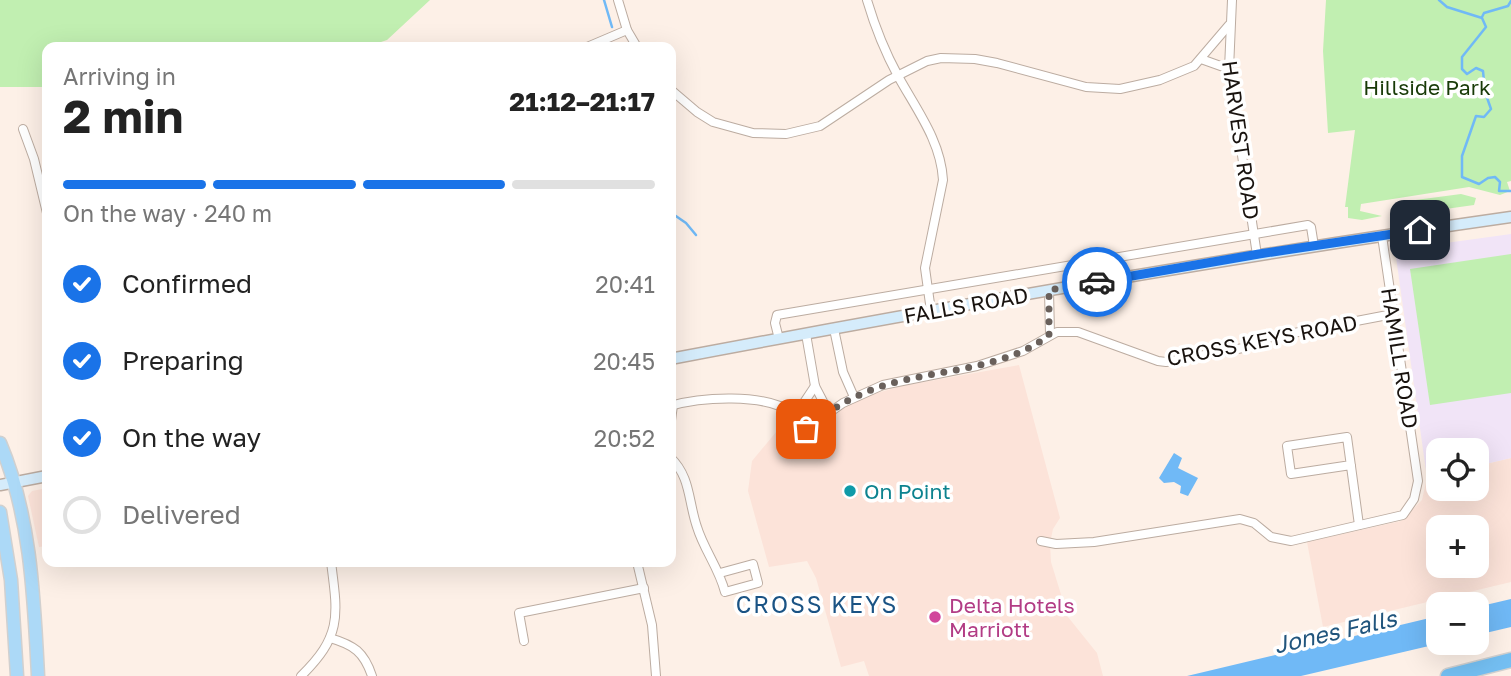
<!DOCTYPE html>
<meta charset="utf-8">
<style>
body{margin:0;font-family:"Golos Text",sans-serif;background:#f2f2f2;color:#222;height:100vh;display:flex;flex-direction:column;font-size:26px;white-space:nowrap}
*{box-sizing:border-box;margin:0}
p{font-size:23px;color:#767676}
.icon{flex:none;width:38px;height:38px;fill:none;stroke:currentColor;stroke-width:2;stroke-linecap:round;stroke-linejoin:round}
.map{position:relative;flex:1;overflow:hidden}
.details{position:absolute;left:42px;top:42px;width:634px;height:525px;display:flex;flex-direction:column;background:#fff;border-radius:14px;box-shadow:0 7px 28px #0002}
.details>*{flex:none}
.fabs{position:absolute;left:1426px;top:438px;display:grid;gap:14px}
.fabs a{display:grid;place-items:center;width:63px;height:63px;border-radius:14px;background:#fff;box-shadow:0 7px 28px #0002;font-size:35px}
.pin{position:absolute;display:grid;place-items:center;width:60px;height:60px;color:#fff;margin:-30px;border-radius:14px;box-shadow:0 4px 10px #0006}
.courier{position:absolute;display:grid;place-items:center;width:70px;height:70px;margin:-35px;border:5px solid #1a73e8;border-radius:50%;background:#fff;color:#222;box-shadow:0 2px 9px #0007}
.headline em{font-style:normal;font-weight:700}
.headline div{display:flex;flex-direction:column-reverse}
.headline{display:flex;align-items:center;justify-content:space-between;height:119px;padding:0 21px}
h1{font-size:46px;font-weight:700;line-height:52px}
.bar{display:grid;grid-template-columns:repeat(4,1fr);gap:10px 7px;align-content:center;height:84px;padding:0 21px}
.bar i{height:9px;border-radius:5px;background:#e0e0e0}
.bar .active{background:#1a73e8}
.bar p{grid-column:span 4}
ol{padding:0 21px;list-style:none}
li{display:flex;align-items:center;gap:21px;height:77px}
li p{margin-inline-start:auto}
li .icon{padding:7px;border-radius:50%;background:#1a73e8;color:#fff;stroke-width:4}
li:last-child{color:#767676}
li i{width:38px;height:38px;border:4px solid #e0e0e0;border-radius:50%}
.map>svg:first-child{display:block}
.commercial{fill:#fce3d9;fill-rule:evenodd}
.education{fill:#f1e4f7}
.green{fill:#c1efb1}
.water{fill:#70b9f6}
.lines{fill:none;stroke-linecap:round;stroke-linejoin:round}
.stream{stroke:#70b9f6;stroke-width:2.5}
.minor-casing{stroke:#bcaca1;stroke-width:10}
.secondary-casing{stroke:#bcaca1;stroke-width:13}
.primary-casing{stroke:#d1d0cf;stroke-width:15}
.motorway-casing{stroke:#d1d0cf;stroke-width:17}
.minor{stroke:#fff;stroke-width:8}
.secondary{stroke:#d5ecfb;stroke-width:10}
.primary{stroke:#acd9f7;stroke-width:12}
.motorway{stroke:#74bff2;stroke-width:14}
.done{stroke:#69605b;stroke-width:7;stroke-dasharray:0 12.6}
.route{stroke:#1a73e8;stroke-width:9}
.culture-dot{fill:#0f9aa8;stroke:#fff;stroke-width:2.5}
.hotel-dot{fill:#d1479c;stroke:#fff;stroke-width:2.5}
.labels{text-anchor:middle;dominant-baseline:central;stroke-width:7;stroke-linejoin:round;paint-order:stroke}
.park-label{font-size:21px;fill:#183a07;stroke:#fff}
.street-label{font-size:21px;fill:#19130f;stroke:#fff}
.culture-label{font-size:21px;fill:#0d838f;stroke:#fff;text-anchor:start}
.hotel-label{font-size:21px;fill:#b23c85;stroke:#fff;text-anchor:start}
.neighbourhood-label{font-size:23px;letter-spacing:2px;fill:#1a5384;stroke:#fff}
.water-label{font-size:23px;font-style:italic;fill:#21557d;stroke:#fff}
</style>
<div class="map">
<svg width="1511" height="676" viewBox="0 0 1511 676">
<rect width="100%" height="100%" fill="#fdf0e7"/>
<g class="commercial">
<polygon points="1019,365 1060,518 1053,529 1050,543 1051,562 1068,617 1097,653 1103,676 869,676 864,661 841,667 816,578 807,561 769,567 748,491 752,461 786,420 817,426 841,409 870,395 902,386"/>
<path d="M1511,458V582L1323,627L1307,542L1401,521L1422,500L1427,478L1438,476V488H1477V466ZM1438,527H1477V565H1438Z"/>
<polygon points="47,488 47,546 39,547 28,496 32,491"/>
</g>
<polygon class="education" points="1511,234 1511,458 1477,466 1477,450 1438,450 1438,476 1427,478 1395,250"/>
<g class="green">
<polygon points="0,0 430,0 387,40 366,47 47,47 47,87 0,87"/>
<polygon points="1326,0 1511,0 1511,181 1507,182 1510,191 1500,195 1469,187 1361,204 1360,211 1382,216 1362,220 1348,218 1348,207 1345,207 1355,130 1328,133 1323,51"/>
<polygon points="1461,194 1476,198 1474,205 1410,214 1402,207 1408,201"/>
<polygon points="1511,254 1511,393 1430,405 1410,269"/>
</g>
<g class="water">
<polygon points="1174,453 1182,458 1178,468 1198,478 1188,496 1180,493 1181,486 1174,482 1164,483 1159,478"/>
<polygon points="1511,599 1511,627 1477,635 1477,607"/>
<polygon points="1438,616 1438,642 1446,642 1301,676 1187,676"/>
</g>
<g class="lines">
<g class="stream">
<polyline points="604,0 612,27"/>
<polyline points="1439,0 1447,7 1482,18 1486,27 1462,57 1462,69 1467,74 1476,68 1483,71 1485,92 1491,109 1484,117 1476,116 1462,156 1462,177 1479,184 1488,178 1495,177 1500,182 1499,191 1511,191"/>
<polyline points="1482,17 1484,13 1508,6 1511,1"/>
<polyline points="670,150 673,155 670,157"/>
<polyline points="670,212 686,223 696,235"/>
</g>
<g class="minor-casing">
<g id="minor">
<polyline points="618,0 627,30 637,47"/>
<path d="M867,0C875,27 885,52 898,76C916,109 941,141 943,180L925,268L931,311"/>
<polyline points="1232,0 1229,69 1257,255"/>
<polyline points="587,47 627,30"/>
<polyline points="1201,59 1229,69"/>
<polyline points="670,89 697,112 713,122 753,133 786,134 820,126 889,80 927,61 941,58 975,59 997,63 1086,87 1120,89 1160,80 1194,66 1229,25"/>
<polyline points="23,129 34,159 47,213"/>
<polyline points="1049,290 1050,335"/>
<polyline points="834,329 843,372 854,397"/>
<polyline points="806,334 815,386 828,411"/>
<polyline points="779,339 775,323 777,315 1308,225 1311,227 1314,246"/>
<path d="M670,406C701,397 763,393 791,412C797,416 801,423 806,429L843,403L883,385L977,366L1023,351L1057,332H1078L1158,361L1166,362L1243,348L1262,339L1393,314"/>
<polyline points="789,411 803,404 815,386"/>
<polyline points="670,428 673,405"/>
<path d="M670,457C691,477 688,501 697,527C704,550 719,568 725,592L758,583L753,564L720,573"/>
<polyline points="1351,465 1291,474 1287,446 1347,437 1359,525"/>
<polyline points="1041,541 1056,544 1094,542 1240,519 1254,523 1271,537 1291,541 1403,515 1414,499 1418,481 1382,236"/>
<polyline points="637,562 652,625 656,676"/>
<path d="M330,638C354,645 364,652 372,676"/>
<polyline points="524,641 519,613 644,588"/>
<path d="M301,676C342,636 338,616 331,562"/>
</g>
</g>
<g class="secondary-casing">
<g id="secondary">
<path d="M670,359C950,306 1229,257 1511,217"/>
<polyline points="0,485 47,476"/>
</g>
</g>
<g class="primary-casing">
<g id="primary">
<path d="M0,443C31,516 34,598 38,676"/>
<polyline points="0,512 11,580 17,676"/>
</g>
</g>
<g class="motorway-casing">
<polyline id="motorway" points="1448,676 1511,660"/>
</g>
<use href="#minor" class="minor"/>
<use href="#secondary" class="secondary"/>
<use href="#primary" class="primary"/>
<use href="#motorway" class="motorway"/>
</g>
<g class="lines">
<path class="done" d="M806,429C830,409 856,394 886,385C938,369 1005,370 1049,335V290L1097,282"/>
<polyline class="route" points="1097,282 1259,254 1420,230"/>
</g>
<circle class="culture-dot" cx="850" cy="491" r="7"/>
<circle class="hotel-dot" cx="935" cy="617" r="7"/>
<g class="labels">
<g class="park-label">
<text x="1427" y="87">Hillside Park</text>
</g>
<g class="street-label">
<text transform="translate(1241 140) rotate(82)">HARVEST ROAD</text>
<text transform="translate(966 305) rotate(-10)">FALLS ROAD</text>
<text transform="translate(1262 340) rotate(-11)">CROSS KEYS ROAD</text>
<text transform="translate(1400 358) rotate(81)">HAMILL ROAD</text>
</g>
<g class="culture-label">
<text x="864" y="491">On Point</text>
</g>
<g class="hotel-label">
<text x="949" y="605">Delta Hotels<tspan x="949" dy="24">Marriott</tspan></text>
</g>
<g class="neighbourhood-label">
<text x="817" y="604">CROSS KEYS</text>
</g>
<g class="water-label">
<text transform="translate(1335 631) rotate(-13)">Jones Falls</text>
</g>
</g>
</svg>
<div class="fabs">
<a><svg class="icon" aria-label="locate" viewBox="0 0 24 24"><circle cx="12" cy="12" r="6"/><path d="M12 2v4M12 18v4M2 12h4M18 12h4"/></svg></a>
<a>+</a>
<a>−</a>
</div>
<div class="pin" style="left:806px;top:429px;background:#ea580c"><svg class="icon" aria-label="bag" viewBox="0 0 24 24"><path d="M5 8h14l-1 12H6zM9 8a3 3 0 0 1 6 0"/></svg></div>
<div class="pin" style="left:1420px;top:230px;background:#1f2937"><svg class="icon" aria-label="home" viewBox="0 0 24 24"><path d="M3 11l9-7 9 7M6 9v11h12V9"/></svg></div>
<div class="courier" style="left:1097px;top:282px"><svg class="icon" aria-label="car" viewBox="0 0 24 24"><path d="M5 17H2v-5l4-1 3-4h7l3 4 3 1v5h-3M9 17h6M6 11h13"/><circle cx="7" cy="17" r="2"/><circle cx="17" cy="17" r="2"/></svg></div>
<section class="details">
<div class="headline"><div><h1>2 min</h1><p>Arriving in</p></div><em>21:12–21:17</em></div>
<div class="bar"><i class="active"></i><i class="active"></i><i class="active"></i><i></i><p>On the way · 240 m</p></div>
<ol>
<li><svg class="icon" aria-label="check" viewBox="0 0 24 24"><path d="M5 12l5 5 9-10"/></svg>Confirmed<p>20:41</p></li>
<li><svg class="icon" aria-label="check" viewBox="0 0 24 24"><path d="M5 12l5 5 9-10"/></svg>Preparing<p>20:45</p></li>
<li><svg class="icon" aria-label="check" viewBox="0 0 24 24"><path d="M5 12l5 5 9-10"/></svg>On the way<p>20:52</p></li>
<li><i></i>Delivered</li>
</ol>
</section>
</div>
